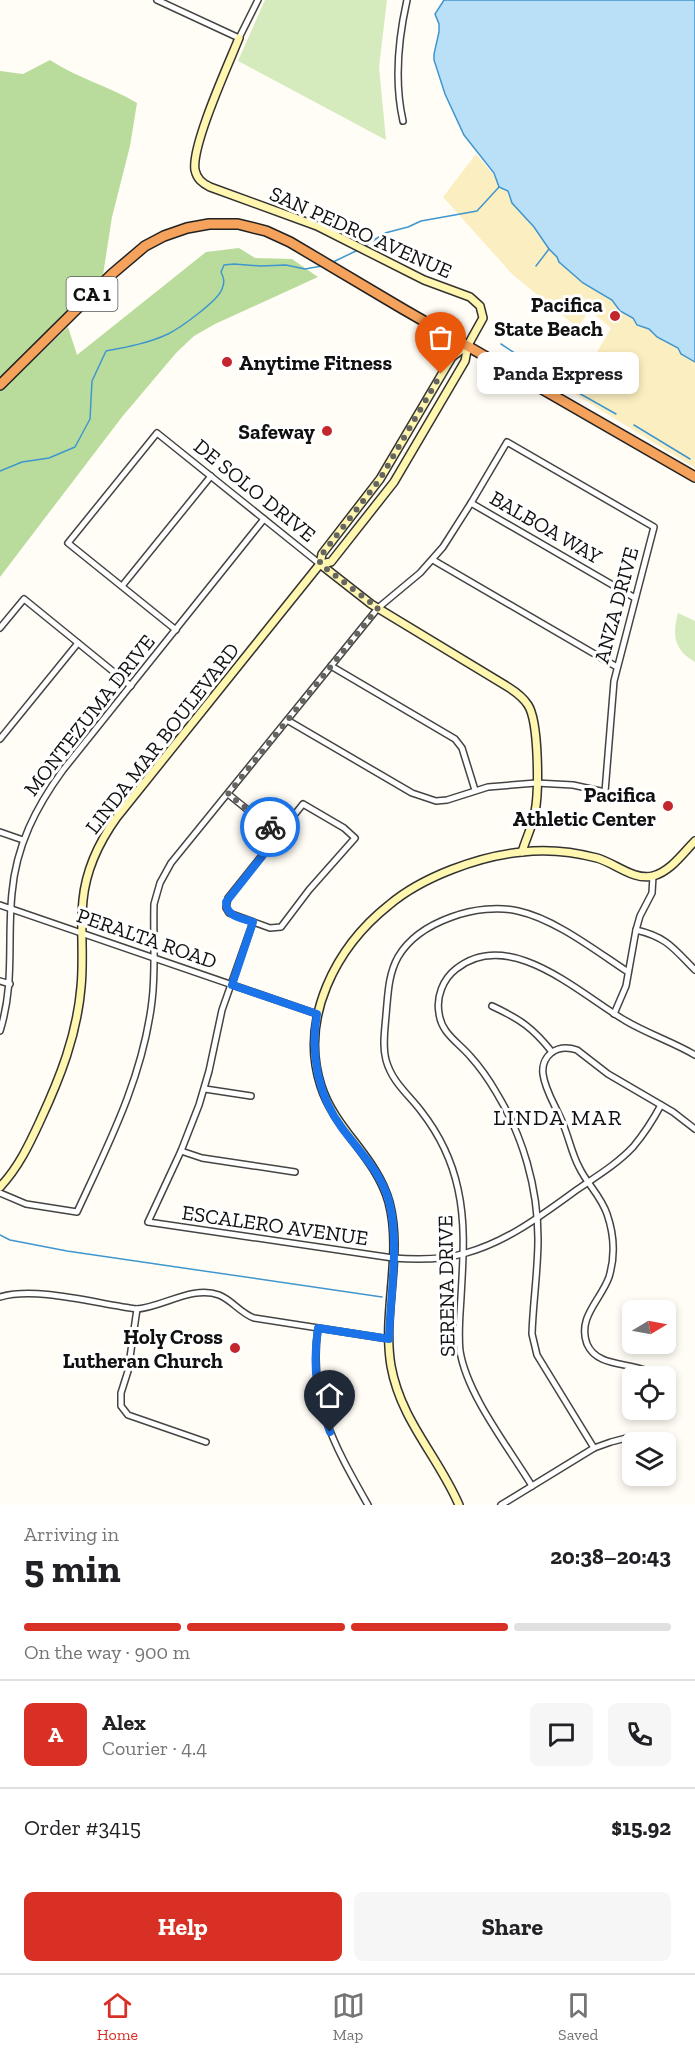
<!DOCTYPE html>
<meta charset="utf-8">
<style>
body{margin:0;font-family:"Zilla Slab",serif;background:#f6f6f6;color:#202124;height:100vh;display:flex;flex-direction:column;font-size:22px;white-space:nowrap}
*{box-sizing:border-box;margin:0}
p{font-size:20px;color:#757577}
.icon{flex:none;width:33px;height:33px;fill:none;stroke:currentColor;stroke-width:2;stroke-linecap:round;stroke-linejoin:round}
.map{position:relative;height:1505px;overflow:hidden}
.details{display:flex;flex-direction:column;background:#fff;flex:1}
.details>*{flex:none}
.needle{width:39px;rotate:80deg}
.tools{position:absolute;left:622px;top:1300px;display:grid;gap:12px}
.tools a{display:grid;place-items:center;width:54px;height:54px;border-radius:9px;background:#fff;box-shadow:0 3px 9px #0003;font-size:30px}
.pin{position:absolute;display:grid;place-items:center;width:51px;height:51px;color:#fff;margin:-62px -26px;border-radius:50% 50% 50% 0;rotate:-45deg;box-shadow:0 0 6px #0007}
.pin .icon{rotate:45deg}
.courier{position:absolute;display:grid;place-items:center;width:60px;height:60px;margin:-30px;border:4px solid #1a73e8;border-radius:50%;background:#fff;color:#222;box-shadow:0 2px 8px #0007}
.bubble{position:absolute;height:42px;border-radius:9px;background:#fff;box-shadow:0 3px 9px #0003;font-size:20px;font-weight:700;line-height:42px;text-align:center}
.overview em{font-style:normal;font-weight:700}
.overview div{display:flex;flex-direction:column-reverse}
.overview{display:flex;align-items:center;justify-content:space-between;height:102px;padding:0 24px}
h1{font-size:39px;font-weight:700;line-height:45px}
.bar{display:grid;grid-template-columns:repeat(4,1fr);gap:9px 6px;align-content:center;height:72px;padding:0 24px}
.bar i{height:8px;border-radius:4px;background:#e0e0e0}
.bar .active{background:#d93025}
.bar p{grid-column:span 4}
.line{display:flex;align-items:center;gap:15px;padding:0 24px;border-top:2px solid #e0e0e0}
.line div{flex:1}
.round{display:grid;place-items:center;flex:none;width:63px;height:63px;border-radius:9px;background:#f6f6f6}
.cta{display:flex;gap:12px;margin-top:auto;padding:12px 24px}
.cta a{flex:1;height:69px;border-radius:9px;background:#d93025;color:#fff;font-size:24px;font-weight:700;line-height:69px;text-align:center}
.cta a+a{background:#f6f6f6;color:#202124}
.menu{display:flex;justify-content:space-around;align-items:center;height:84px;border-top:2px solid #e0e0e0;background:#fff;font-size:16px;color:#757577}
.menu a{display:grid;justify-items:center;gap:3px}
.menu .active{color:#d93025}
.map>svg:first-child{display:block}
.green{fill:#d5ebbd}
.forest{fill:#b9dc9c}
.sand{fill:#fbeec1}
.water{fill:#b9e0f7;stroke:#3f96cf;stroke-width:1.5}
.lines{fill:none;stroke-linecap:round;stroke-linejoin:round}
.stream{stroke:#3f96cf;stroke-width:1.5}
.street-casing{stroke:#444;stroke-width:8}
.secondary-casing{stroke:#333;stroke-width:10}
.highway-casing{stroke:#222;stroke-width:12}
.street{stroke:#fff;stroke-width:5}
.secondary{stroke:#fff6b0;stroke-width:7}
.highway{stroke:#f5a25d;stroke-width:9}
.done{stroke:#646461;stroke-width:6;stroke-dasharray:0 10.8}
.route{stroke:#1a73e8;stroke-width:8}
.poi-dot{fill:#c4262e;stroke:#fff;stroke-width:2}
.labels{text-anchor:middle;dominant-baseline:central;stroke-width:6;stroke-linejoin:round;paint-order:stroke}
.shield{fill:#fff;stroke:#585858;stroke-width:1.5}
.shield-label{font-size:20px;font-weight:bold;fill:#111}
.street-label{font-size:21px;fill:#111;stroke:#fff}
.poi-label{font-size:21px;font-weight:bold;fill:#111;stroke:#fff;text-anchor:end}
.neighbourhood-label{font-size:22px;letter-spacing:1.5px;fill:#111;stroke:#fff}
</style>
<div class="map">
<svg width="695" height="1505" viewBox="0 0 695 1505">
<rect width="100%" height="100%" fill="#fffdf5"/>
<g class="green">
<polygon points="265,0 387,0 379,67 386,140 238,61"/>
<path d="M678,613L695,621V662C674,650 672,635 678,613Z"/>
</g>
<g class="forest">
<path d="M50,60C77,78 109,86 137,103L130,146L112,217L103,275L0,379V71L23,74Z"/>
<polygon points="239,248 255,258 292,259 318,277 215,324 194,336 176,353 122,417 0,577 0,391 68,327 77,355 206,252"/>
</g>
<polygon class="sand" points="476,154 540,230 695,355 695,468 573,393 611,328 589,310 578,328 512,274 443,197"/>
<polygon class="water" points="444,0 695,0 695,362 681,354 678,348 657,337 649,329 637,325 633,318 620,311 612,300 583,283 559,262 557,257 549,249 534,227 512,203 508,191 499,187 494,173 464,135 445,94 434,60 434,54 439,32 439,24 435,14"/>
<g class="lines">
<g class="stream">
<polyline points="365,246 385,233 408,227 421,221 477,211 499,187"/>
<polyline points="333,262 358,250"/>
<polyline points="536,266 549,249"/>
<polyline points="501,344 545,373"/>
<polyline points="577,392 616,414"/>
<polyline points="634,425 690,459"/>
<path d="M0,471L22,462L49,458L75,447L90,419L92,381L106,351C127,347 149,343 168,334C180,328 218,301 222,289C225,282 224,278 221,272L224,265L234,264L261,266L286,265L305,269L322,266"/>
<polyline points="0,1235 10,1240 67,1251 382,1297"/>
</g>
<g class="street-casing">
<g id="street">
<polyline points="157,0 239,38 258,0"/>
<path d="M403,121C394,81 398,40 407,0"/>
<polyline points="471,503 635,598"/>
<polyline points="433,560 617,667"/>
<polyline points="122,586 211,476"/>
<polyline points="0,628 24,599 131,686"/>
<polyline points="176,630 68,543 157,433 320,564"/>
<polyline points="331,666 455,739 462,748 475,790"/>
<polyline points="0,739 78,643"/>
<polyline points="228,794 279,835"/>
<polygon points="303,804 344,828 355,838 309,890 281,927 270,928 229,913 226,908 228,898"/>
<polyline points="0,832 23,840"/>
<polyline points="0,905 317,1014"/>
<path d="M253,922L222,1010L209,1071L199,1105L181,1151L148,1222L393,1258C417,1260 443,1260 466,1253C509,1241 543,1214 578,1189C597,1176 617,1164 633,1147C644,1134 653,1120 661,1105"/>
<path d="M636,930C667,937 674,949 695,970"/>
<polyline points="0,981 10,984"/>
<path d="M492,1006C520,1019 533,1028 552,1052"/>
<polyline points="614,1014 626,986 636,930 640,916 652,893 653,876"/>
<path d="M0,1031C15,983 7,941 12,893C16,846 36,807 63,770L264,519"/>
<polyline points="205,1089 251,1096"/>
<polyline points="181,1151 202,1158 295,1172"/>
<path d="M0,1193L26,1204L77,1212C109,1143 143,1077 152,1001C156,969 153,937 154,904L160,883L171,863L331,666L378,608L420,573L443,547L471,503L507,442L654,527L614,681L605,792L573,785L536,783L488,787L447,800L436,801L412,793L287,720"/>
<path d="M0,1297C37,1286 97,1304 137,1309C163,1307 193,1285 219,1295C232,1300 240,1313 254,1318L389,1339"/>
<polyline points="137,1309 128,1371 121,1393 121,1406 128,1415 206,1442"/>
<path d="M318,1328C308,1400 334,1445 368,1505"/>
<path d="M647,1371C627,1362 597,1367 587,1344C577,1317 601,1300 609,1277C615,1257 614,1234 607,1214C601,1196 587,1184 579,1167C572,1154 569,1138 563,1124C557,1108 545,1091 543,1074C542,1066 545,1058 551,1053C559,1047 568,1047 577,1050L608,1074L673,1112L695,1129"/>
<path d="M594,1448L537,1355L532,1334C533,1302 538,1271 538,1239C538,1188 523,1136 496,1092C489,1080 480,1067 470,1056C458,1042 441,1033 439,1013C436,997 443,979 456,969C510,926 581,995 626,1021C648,1034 673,1042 695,1055"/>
<path d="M532,1486C509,1448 467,1395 460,1351C458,1333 460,1315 461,1297C463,1260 466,1225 458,1189C452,1161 439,1134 421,1111C408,1094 392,1082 386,1060C382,1045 385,1030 386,1015C388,995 388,975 398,957C419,921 479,902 518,911C555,919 596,951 628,972"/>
<polyline points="501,1505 594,1448 611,1442 630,1437"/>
</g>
</g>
<g class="secondary-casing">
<g id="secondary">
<path d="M320,564L371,604L508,687C516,692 523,697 528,705C539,722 539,791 535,812C533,825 526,838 522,852"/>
<polyline points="320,564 331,562 394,482 465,361 468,345"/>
<path d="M0,1187C18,1168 29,1145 40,1121C60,1078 77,1035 81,987C84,958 80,929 83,900C86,869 99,842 117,817L320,564L322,554L380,479L452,357L468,345L483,318L480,306L470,297L424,280L317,226L210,187C202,183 197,179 195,170C191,146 229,63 239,38"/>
<path d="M459,1505C438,1456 401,1421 391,1366C382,1312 403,1255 389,1202C376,1156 335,1130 321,1086C299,1018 336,947 389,905C422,877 479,856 522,852C546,849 574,852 597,858C615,863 634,881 653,876C671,871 683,853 695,841"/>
</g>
</g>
<g class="highway-casing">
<polyline id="highway" points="0,385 112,274 145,246 164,236 187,228 209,224 238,224 266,231 290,242 403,309 695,477"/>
</g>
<use href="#street" class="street"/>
<use href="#secondary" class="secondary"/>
<use href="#highway" class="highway"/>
</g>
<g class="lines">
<polyline class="done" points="270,827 228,794 378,608 320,564 320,557 380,479 441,374"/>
<path class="route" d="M270,827L279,835L226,902C226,917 242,918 253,922L232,985L317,1014C310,1054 318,1096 342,1128C360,1152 380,1171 389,1201C400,1243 390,1295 389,1339L318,1328C312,1368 317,1395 330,1432"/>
</g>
<g class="poi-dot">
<circle cx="615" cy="316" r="6"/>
<circle cx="227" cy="362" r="6"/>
<circle cx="327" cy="431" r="6"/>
<circle cx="668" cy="806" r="6"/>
<circle cx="235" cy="1348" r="6"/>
</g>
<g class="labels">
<rect class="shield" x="66.5" y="277" width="51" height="34" rx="4.5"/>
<g class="shield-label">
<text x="92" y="294">CA 1</text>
</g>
<g class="street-label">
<text transform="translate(361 232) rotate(24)">SAN PEDRO AVENUE</text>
<text transform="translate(255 490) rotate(39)">DE SOLO DRIVE</text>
<text transform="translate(546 527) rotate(30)">BALBOA WAY</text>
<text transform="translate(616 605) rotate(-75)">ANZA DRIVE</text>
<text transform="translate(89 715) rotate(-52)">MONTEZUMA DRIVE</text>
<text transform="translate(162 738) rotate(-52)">LINDA MAR BOULEVARD</text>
<text transform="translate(147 938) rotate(19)">PERALTA ROAD</text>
<text transform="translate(275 1225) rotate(8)">ESCALERO AVENUE</text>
<text transform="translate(446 1286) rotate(-91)">SERENA DRIVE</text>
</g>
<g class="poi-label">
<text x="603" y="304">Pacifica<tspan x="603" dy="24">State Beach</tspan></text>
<text x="239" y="362" text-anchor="start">Anytime Fitness</text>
<text x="315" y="431">Safeway</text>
<text x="656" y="794">Pacifica<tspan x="656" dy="24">Athletic Center</tspan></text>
<text x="223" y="1336">Holy Cross<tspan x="223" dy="24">Lutheran Church</tspan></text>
</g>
<g class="neighbourhood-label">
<text x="558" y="1117">LINDA MAR</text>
</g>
</g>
</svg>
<div class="tools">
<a><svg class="needle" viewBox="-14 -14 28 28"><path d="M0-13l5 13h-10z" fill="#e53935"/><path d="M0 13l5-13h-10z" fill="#757577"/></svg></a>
<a><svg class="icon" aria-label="locate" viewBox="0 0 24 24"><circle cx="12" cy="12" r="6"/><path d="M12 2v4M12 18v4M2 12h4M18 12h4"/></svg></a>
<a><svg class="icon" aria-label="layers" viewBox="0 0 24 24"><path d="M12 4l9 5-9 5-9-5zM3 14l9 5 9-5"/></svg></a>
</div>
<div class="pin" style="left:441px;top:374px;background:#ea580c"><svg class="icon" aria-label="bag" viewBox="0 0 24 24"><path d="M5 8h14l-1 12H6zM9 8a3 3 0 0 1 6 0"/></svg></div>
<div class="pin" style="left:330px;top:1432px;background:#1f2937"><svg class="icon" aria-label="home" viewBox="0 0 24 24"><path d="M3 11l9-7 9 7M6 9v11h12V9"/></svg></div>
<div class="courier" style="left:270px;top:827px"><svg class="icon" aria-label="bike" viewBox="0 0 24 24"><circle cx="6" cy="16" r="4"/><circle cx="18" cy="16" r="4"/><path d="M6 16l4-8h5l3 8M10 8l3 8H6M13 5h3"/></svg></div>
<div class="bubble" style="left:477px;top:352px;width:162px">Panda Express</div>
</div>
<section class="details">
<div class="overview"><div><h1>5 min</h1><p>Arriving in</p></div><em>20:38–20:43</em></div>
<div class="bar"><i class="active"></i><i class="active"></i><i class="active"></i><i></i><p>On the way · 900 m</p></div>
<div class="line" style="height:108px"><b class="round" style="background:#d93025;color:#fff">A</b><div><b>Alex</b><p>Courier · 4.4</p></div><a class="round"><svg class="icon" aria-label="chat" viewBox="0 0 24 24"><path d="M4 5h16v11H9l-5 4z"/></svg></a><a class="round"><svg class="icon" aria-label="phone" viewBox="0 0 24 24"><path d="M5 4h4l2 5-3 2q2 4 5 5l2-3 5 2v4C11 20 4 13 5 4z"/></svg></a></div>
<div class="line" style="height:78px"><div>Order #3415</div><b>$15.92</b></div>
<div class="cta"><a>Help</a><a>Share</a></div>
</section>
<nav class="menu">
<a class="active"><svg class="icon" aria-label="home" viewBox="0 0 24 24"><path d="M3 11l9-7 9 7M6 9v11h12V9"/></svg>Home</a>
<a><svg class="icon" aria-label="map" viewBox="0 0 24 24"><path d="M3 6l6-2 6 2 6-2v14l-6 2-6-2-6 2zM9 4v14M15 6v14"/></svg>Map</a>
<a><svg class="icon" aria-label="saved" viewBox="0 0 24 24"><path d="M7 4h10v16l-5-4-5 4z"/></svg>Saved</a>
</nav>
